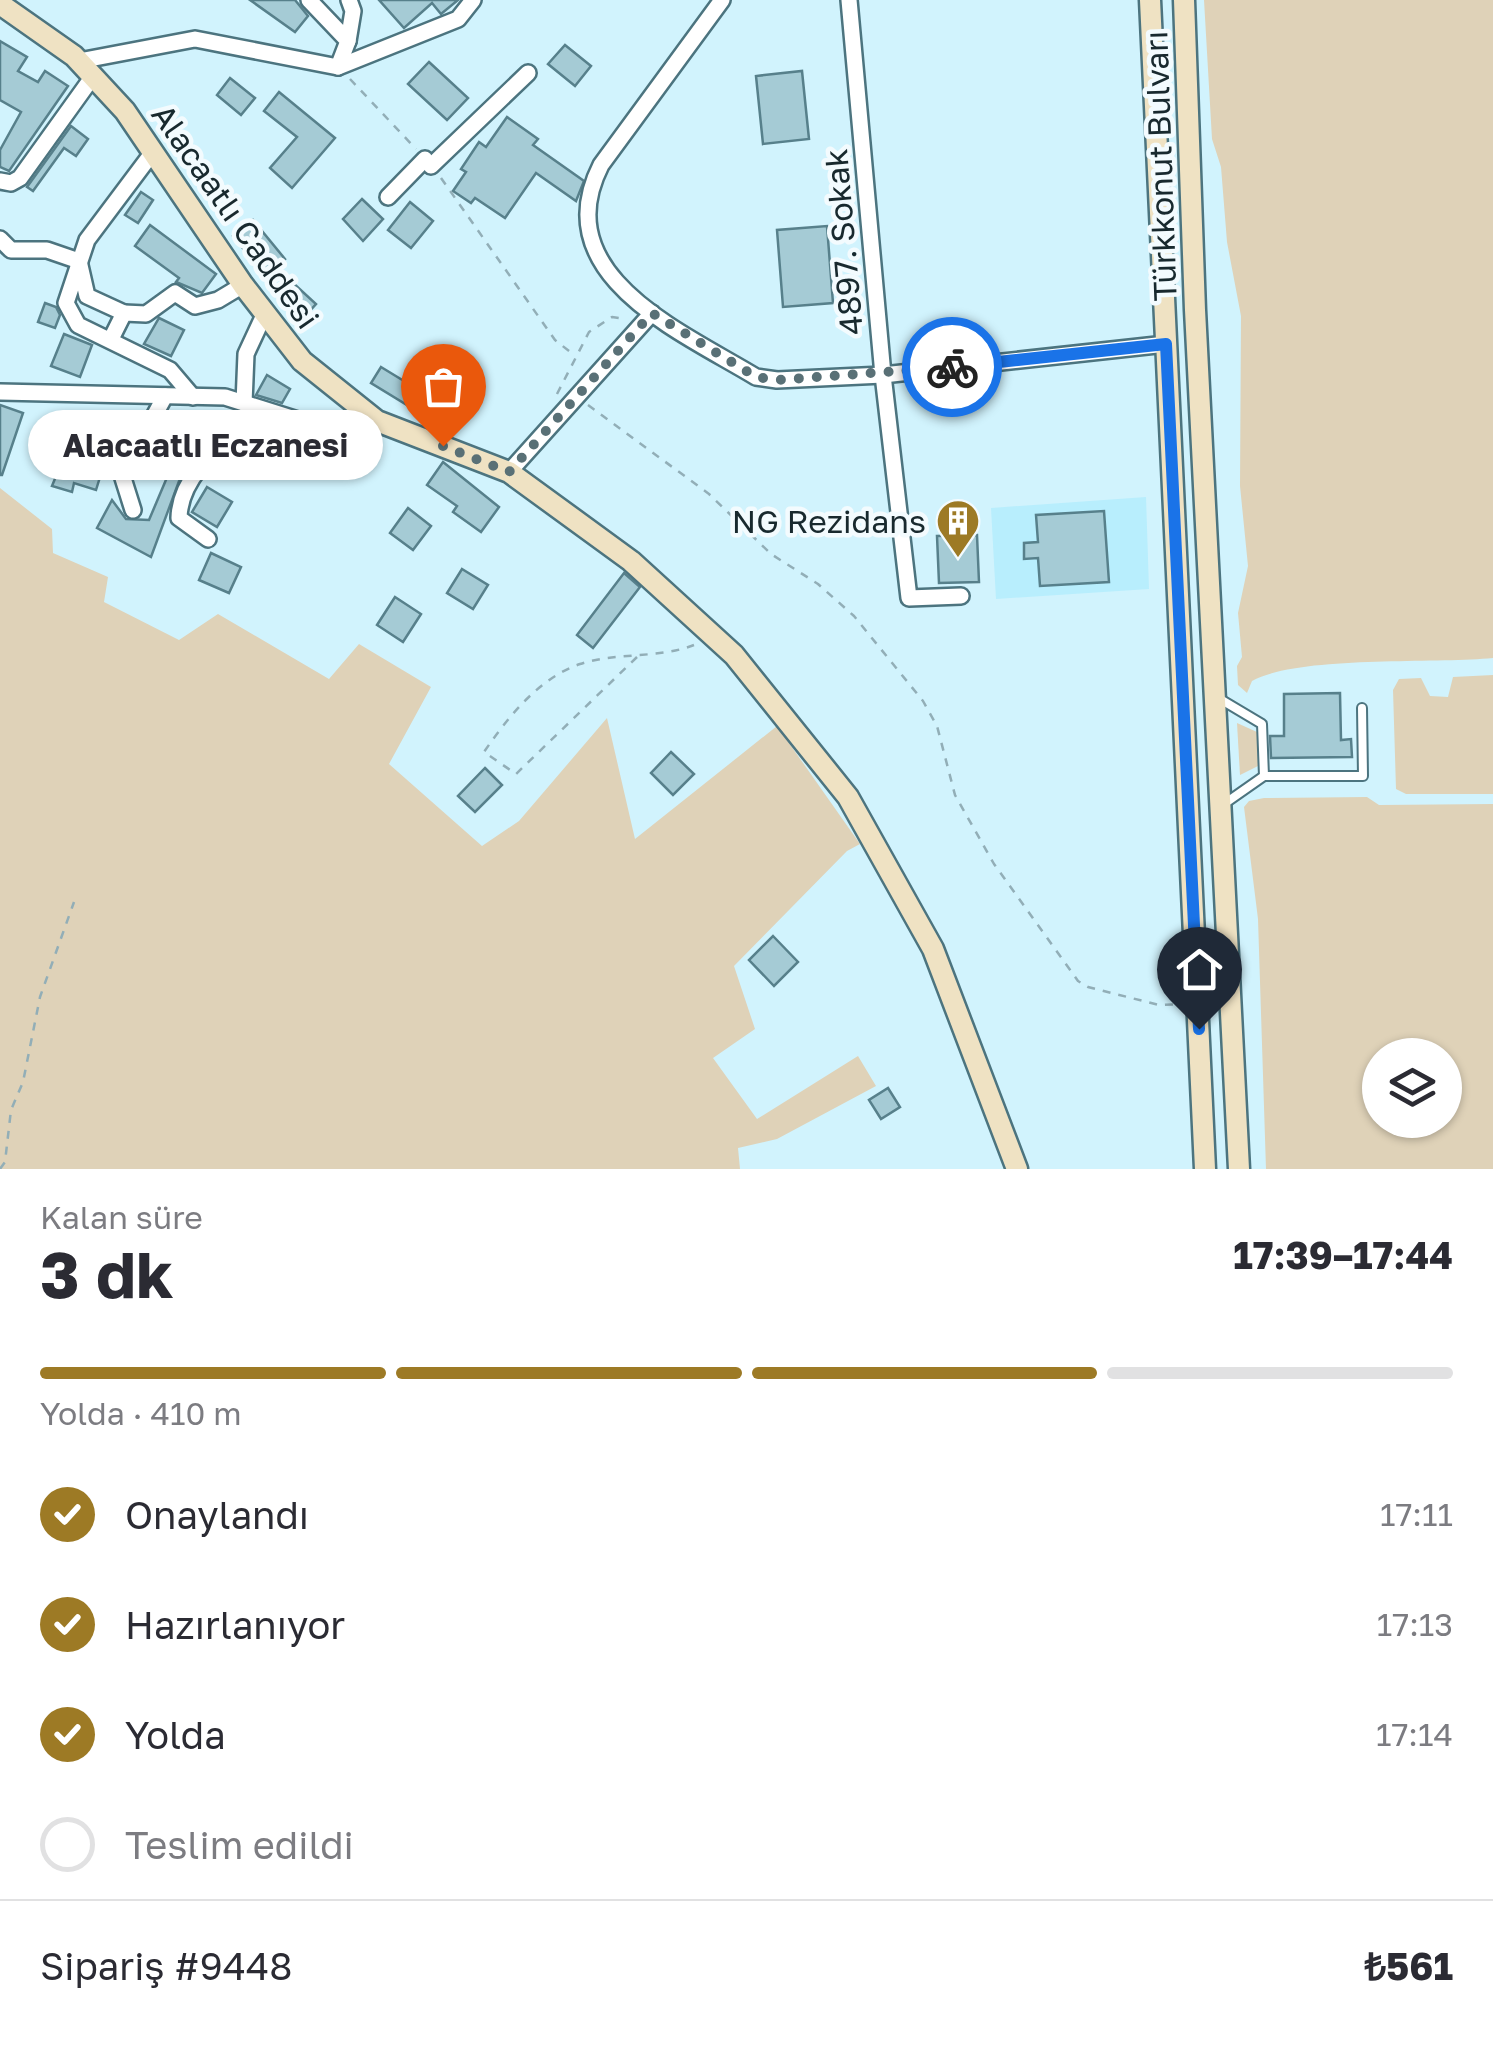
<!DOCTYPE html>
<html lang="tr">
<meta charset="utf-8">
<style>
body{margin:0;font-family:"Golos Text",sans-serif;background:#f2f2f3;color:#2b2b33;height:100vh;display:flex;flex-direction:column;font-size:38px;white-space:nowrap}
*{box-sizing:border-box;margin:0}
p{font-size:32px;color:#7c7c81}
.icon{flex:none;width:55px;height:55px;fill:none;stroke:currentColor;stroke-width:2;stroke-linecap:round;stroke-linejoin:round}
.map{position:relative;height:1169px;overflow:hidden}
.details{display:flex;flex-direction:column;background:#fff;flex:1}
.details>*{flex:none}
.fabs{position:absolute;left:1362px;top:1038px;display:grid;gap:20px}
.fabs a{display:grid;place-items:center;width:100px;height:100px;border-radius:50%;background:#fff;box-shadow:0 2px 8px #0004;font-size:50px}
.pin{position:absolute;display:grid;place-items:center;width:85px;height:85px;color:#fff;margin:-102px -42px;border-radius:50% 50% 50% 0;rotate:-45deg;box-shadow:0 0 10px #0007}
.pin .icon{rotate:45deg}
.courier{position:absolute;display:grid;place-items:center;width:100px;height:100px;margin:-50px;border:8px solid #1a73e8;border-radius:50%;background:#fff;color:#222;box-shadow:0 2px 12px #0007}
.bubble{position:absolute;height:70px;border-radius:35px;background:#fff;box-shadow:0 2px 8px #0004;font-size:32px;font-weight:700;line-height:70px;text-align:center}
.headline em{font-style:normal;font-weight:700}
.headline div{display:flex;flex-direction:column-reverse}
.headline{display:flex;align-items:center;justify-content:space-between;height:170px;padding:0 40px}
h1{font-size:65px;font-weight:700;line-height:75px}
.bar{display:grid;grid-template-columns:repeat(4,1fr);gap:15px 10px;align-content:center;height:120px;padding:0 40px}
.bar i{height:12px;border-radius:8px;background:#e1e1e2}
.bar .on{background:#9d7a25}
.bar p{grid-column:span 4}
.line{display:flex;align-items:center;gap:25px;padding:0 40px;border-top:2px solid #e1e1e2}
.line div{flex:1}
ol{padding:0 40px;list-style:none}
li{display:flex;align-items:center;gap:30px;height:110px}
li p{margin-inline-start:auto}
li .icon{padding:10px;border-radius:50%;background:#9d7a25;color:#fff;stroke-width:4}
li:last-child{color:#7c7c81}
li i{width:55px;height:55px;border:5px solid #e1e1e2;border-radius:50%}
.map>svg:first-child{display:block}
.built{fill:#b8eefd}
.green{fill:#dfd2b8;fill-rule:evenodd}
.building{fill:#a5cbd5;stroke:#57808b;stroke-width:2.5}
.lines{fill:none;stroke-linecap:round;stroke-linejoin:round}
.lane-casing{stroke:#4c747f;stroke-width:12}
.street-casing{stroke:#4c747f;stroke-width:20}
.secondary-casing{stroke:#4c747f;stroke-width:25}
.path{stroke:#92aeb7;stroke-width:2.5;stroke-dasharray:8 8;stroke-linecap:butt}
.lane{stroke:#fff;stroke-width:8}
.street{stroke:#fff;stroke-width:15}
.secondary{stroke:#efe2c3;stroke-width:20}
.done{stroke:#597076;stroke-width:10;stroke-dasharray:0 18}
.route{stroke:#1a73e8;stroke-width:12}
.labels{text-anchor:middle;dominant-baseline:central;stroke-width:9;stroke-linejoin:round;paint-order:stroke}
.street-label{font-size:32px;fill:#18292e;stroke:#f3fbfe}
.poi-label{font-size:32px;fill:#18292e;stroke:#f3fbfe;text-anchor:end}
</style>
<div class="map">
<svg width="1493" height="1169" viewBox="0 0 1493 1169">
<rect width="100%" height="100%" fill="#d1f3fd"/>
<polygon class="built" points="1146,497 1149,589 996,599 991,508"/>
<g class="green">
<path d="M1204,0H1493V658C1435,664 1299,655 1252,681L1247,693L1238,685L1237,666L1242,657L1238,613L1248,566L1240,486L1241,316L1227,242L1221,167L1212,139Z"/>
<polygon points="0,488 52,529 53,553 108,577 104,602 179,640 218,614 329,679 359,644 431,687 389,764 482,846 519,821 607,718 635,839 777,726 860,844 847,851 734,966 755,1029 713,1058 757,1119 858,1056 876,1086 777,1139 738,1148 740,1169 0,1169"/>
<polygon points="1493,675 1493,794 1406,794 1396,789 1393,690 1399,679 1421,678 1430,696 1448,697 1453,677"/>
<polygon points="1237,723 1257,732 1258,766 1240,775"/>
<path d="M1367,797L1379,805L1493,804V1169H1266L1258,919L1244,807L1249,801L1264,798ZM1380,1055H1445V1120H1380Z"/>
</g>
<g class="building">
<polygon points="250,0 295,0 308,16 295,32"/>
<polygon points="379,0 458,0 441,14 432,3 404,28"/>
<polygon points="0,41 27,57 18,71 38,82 45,71 68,86 9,171 0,167 0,150 21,112 0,100"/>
<polygon points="565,45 591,66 575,86 548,64"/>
<polygon points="429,62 468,98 447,120 408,84"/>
<polygon points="802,71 809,139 763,144 756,76"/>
<polygon points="230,78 255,98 241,115 217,95"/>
<polygon points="279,92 335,138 292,188 270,168 297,137 264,111"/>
<polygon points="507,117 538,139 533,145 584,181 576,201 536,173 505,218 475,198 471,203 453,191 466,172 461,169 479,142 486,147"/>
<polygon points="71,126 88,139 76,156 64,148 33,191 27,187"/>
<polygon points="141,192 153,200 138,223 125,215"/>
<polygon points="362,199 383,219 363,241 343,219"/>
<polygon points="410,202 433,221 411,248 388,230"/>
<polygon points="253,220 285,259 265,276 233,236"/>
<polygon points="150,225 216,274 202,293 176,282 179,278 135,246"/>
<polygon points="827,226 833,303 783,307 777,230"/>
<polygon points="292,282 316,304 307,314 283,292"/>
<polygon points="45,303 56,307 60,315 55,328 38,322"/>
<polygon points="159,318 184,330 171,356 144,344"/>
<polygon points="64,334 92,345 80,377 51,366"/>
<polygon points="381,367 435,400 425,416 371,383"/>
<polygon points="267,375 290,389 282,403 256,395"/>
<polygon points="0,405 23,413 2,475 0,475"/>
<polygon points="65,425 81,431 72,454 104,464 96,490 74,483 72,492 52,486 66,452 56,448"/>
<polygon points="170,426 196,438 185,462 160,450"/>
<polygon points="296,431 336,446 325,468 287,449"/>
<polygon points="261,436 276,444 267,461 252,453"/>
<polygon points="443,462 499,507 481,532 453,512 457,506 427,485"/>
<polygon points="171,468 182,473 151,557 97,528 112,500 126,519 149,520"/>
<polygon points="207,487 232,502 217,527 192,512"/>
<polygon points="408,508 431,526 413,550 390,533"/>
<polygon points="1104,511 1109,582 1040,586 1038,558 1024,559 1024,543 1038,542 1036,515"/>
<polygon points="977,535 979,582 939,583 937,536"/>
<polygon points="211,553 241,567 229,593 199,580"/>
<polygon points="462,569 488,585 473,609 447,593"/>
<polygon points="624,573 640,587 593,648 577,635"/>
<polygon points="395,597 421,614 403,642 377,625"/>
<polygon points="1340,693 1341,740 1351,739 1352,757 1271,758 1270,736 1284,736 1284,694"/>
<polygon points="671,752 694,774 673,795 651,773"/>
<polygon points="485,768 502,785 475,812 458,796"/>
<polygon points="773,936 798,962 774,986 749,960"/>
<polygon points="888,1088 900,1107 881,1119 869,1100"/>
</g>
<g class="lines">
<g class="lane-casing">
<g id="lane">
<polyline points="1220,699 1262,724 1264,776"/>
<polyline points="1224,804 1264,776 1363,776 1362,708"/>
</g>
</g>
<g class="street-casing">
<g id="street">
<polyline points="309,0 348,41 338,67"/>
<path d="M722,0L601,165C545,275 682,332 756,377L777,380L883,375L1166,344"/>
<polyline points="849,0 883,375 909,598 961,596"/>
<polyline points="348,41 353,11 349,0"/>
<polyline points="79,61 195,39 338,67 458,19 473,0"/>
<polyline points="153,152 87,240 66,303 78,325 170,370 193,397"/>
<polyline points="431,166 528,73"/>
<polyline points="0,181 11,183 20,178 94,75"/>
<polyline points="388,197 425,159"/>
<polyline points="0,239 11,250 47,250 79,261 87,296 124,313 111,339"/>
<polyline points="124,313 146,314 175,293 195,306 218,300 243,285"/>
<polyline points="0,392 225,397 336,432 377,421"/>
<polyline points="244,403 246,354 265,313"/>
<polyline points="509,472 652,313"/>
<polyline points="133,510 122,475 165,396"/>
<path d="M208,539L179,518C180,471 230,439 261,409"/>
</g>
</g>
<g class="secondary-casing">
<g id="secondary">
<polyline points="1150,0 1205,1169"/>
<polyline points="1184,0 1195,310 1239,1169"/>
<polyline points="0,4 74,56 125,111 243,285 302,361 377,421 509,472 631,561 734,655 848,797 933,949 1017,1169"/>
</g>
</g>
<g class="path">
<polyline points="350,79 416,149"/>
<polyline points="441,178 555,340 574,355"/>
<polyline points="557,394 589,332 612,317 626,319"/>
<polyline points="588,405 709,494 771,554 818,584 854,616 923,701 937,726 955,795 994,864 1078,981 1088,987 1159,1005 1182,1004"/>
<path d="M637,657L516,774L484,752C508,717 539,678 580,664C616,652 658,659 694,645"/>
<polyline points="0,1169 5,1162 11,1110 23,1082 40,997 74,902"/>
</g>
<use href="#lane" class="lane"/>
<use href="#street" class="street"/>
<use href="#secondary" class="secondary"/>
</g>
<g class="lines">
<polyline class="done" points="443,446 509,472 652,313 756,377 777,380 952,367"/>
<polyline class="route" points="952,367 1166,344 1199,1029"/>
</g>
<defs>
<g id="building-pin" transform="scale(2.25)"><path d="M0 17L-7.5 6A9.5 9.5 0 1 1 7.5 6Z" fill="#9d7a25" stroke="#f3fbfe"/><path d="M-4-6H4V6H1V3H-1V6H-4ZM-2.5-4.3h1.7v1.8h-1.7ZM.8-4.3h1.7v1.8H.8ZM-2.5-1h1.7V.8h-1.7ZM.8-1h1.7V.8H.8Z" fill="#fff"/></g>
</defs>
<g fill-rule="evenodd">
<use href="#building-pin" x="958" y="521"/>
</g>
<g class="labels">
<g class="street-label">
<text transform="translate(1160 166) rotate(-92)">Türkkonut Bulvarı</text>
<text transform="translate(236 216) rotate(55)">Alacaatlı Caddesi</text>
<text transform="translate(843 242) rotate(-95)">4897. Sokak</text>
</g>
<g class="poi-label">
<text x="926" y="521">NG Rezidans</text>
</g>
</g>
</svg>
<div class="fabs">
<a><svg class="icon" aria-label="layers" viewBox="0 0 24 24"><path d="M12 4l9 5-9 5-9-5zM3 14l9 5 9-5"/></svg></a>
</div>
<div class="pin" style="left:443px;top:446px;background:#ea580c"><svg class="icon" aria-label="bag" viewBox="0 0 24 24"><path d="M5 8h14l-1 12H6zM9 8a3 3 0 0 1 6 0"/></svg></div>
<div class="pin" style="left:1199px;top:1029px;background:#1f2937"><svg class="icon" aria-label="home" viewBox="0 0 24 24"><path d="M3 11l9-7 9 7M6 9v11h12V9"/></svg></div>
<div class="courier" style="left:952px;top:367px"><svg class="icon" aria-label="bike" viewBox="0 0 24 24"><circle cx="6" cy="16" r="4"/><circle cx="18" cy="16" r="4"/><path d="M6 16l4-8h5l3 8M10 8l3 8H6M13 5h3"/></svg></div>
<div class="bubble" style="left:28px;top:410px;width:355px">Alacaatlı Eczanesi</div>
</div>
<section class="details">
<div class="headline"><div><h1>3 dk</h1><p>Kalan süre</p></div><em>17:39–17:44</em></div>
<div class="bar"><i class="on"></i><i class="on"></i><i class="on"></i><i></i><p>Yolda · 410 m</p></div>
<ol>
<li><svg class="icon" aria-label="check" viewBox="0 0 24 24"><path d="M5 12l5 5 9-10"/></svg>Onaylandı<p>17:11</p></li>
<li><svg class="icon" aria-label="check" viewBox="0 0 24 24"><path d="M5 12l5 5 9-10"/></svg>Hazırlanıyor<p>17:13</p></li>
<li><svg class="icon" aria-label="check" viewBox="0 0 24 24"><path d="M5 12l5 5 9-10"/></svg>Yolda<p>17:14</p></li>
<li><i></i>Teslim edildi</li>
</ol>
<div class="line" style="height:130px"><div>Sipariş #9448</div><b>₺561</b></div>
</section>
